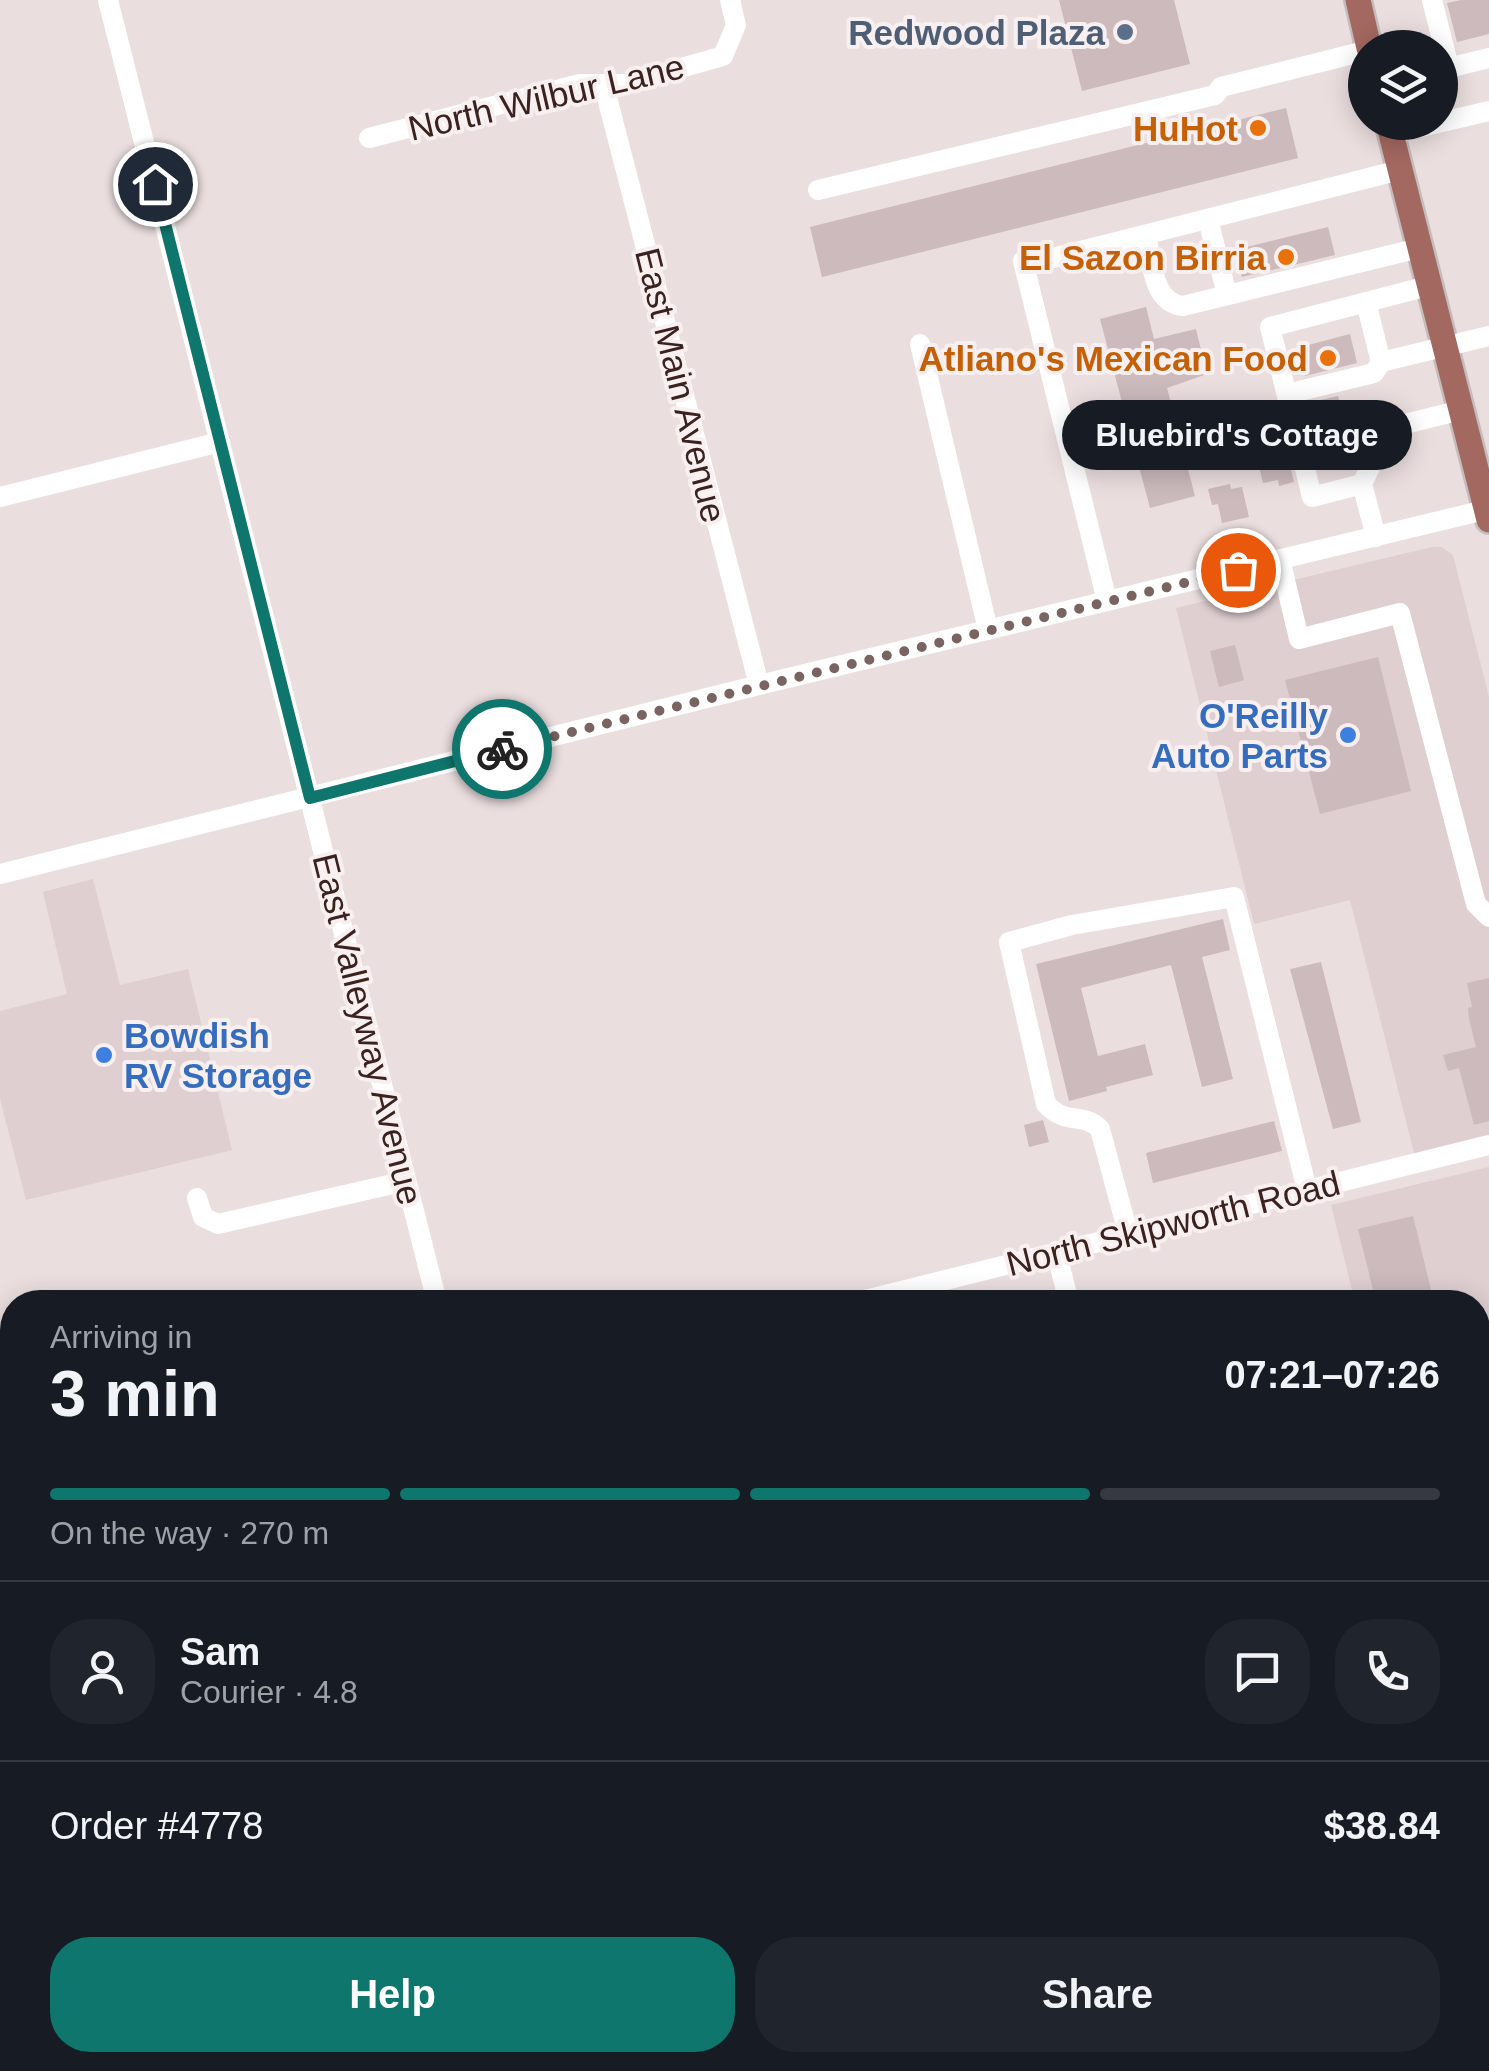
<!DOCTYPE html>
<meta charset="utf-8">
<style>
body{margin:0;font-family:Helvetica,sans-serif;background:#20242c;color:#f1f3f6;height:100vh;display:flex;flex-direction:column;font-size:38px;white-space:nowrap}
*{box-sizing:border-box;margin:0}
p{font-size:32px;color:#9ea1a6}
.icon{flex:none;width:55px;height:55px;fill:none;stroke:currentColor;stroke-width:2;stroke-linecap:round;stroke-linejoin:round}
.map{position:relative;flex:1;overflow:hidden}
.sheet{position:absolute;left:0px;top:1290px;width:1490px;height:782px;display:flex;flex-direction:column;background:#171b24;border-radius:40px 40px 0 0;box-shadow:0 5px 25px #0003}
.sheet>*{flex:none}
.fabs{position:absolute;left:1348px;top:30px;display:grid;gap:20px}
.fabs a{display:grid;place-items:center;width:110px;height:110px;border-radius:50%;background:#171b24;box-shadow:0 5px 25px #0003;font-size:50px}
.pin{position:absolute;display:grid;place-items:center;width:85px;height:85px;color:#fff;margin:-42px;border:5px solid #fff;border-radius:50%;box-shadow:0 2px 10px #0007}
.courier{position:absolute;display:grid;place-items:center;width:100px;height:100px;margin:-50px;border:8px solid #0f766e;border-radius:50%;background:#fff;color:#222;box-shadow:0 2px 12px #0007}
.bubble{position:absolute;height:70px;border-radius:35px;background:#171b24;box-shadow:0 5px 25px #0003;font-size:32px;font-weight:700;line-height:70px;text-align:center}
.overview em{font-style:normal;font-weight:700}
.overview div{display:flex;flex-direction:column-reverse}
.overview{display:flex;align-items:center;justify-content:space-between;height:170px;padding:0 50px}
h1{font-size:65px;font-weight:700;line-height:75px}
.bar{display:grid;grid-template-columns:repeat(4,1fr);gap:15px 10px;align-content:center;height:120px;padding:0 50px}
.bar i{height:12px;border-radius:8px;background:#363941}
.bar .active{background:#0f766e}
.bar p{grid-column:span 4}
.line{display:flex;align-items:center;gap:25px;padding:0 50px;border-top:2px solid #363941}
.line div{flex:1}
.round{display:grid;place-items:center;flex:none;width:105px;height:105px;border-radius:40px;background:#20242c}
.primary-button{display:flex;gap:20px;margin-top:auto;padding:20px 50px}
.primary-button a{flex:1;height:115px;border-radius:40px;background:#0f766e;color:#fff;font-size:40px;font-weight:700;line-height:115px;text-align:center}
.primary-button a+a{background:#20242c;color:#f1f3f6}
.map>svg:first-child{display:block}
.built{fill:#dfcfd0}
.building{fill:#ccbabc}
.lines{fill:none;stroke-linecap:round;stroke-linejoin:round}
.major-casing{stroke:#c4bdbc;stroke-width:30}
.minor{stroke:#fff;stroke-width:20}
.major{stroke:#a36860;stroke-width:25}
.done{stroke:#796462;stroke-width:10;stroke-dasharray:0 18}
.route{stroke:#0f766e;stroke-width:12}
.service-dot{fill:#5c6f8a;stroke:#f7eff0;stroke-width:4}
.food-dot{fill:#e8710a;stroke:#f7eff0;stroke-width:4}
.shop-dot{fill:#3f7fe0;stroke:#f7eff0;stroke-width:4}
.labels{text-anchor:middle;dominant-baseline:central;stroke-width:8;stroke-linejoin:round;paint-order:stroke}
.service-label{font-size:35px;font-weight:bold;fill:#4e5e75;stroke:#f7eff0;text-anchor:end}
.street-label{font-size:35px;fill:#3b221e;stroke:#f7eff0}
.food-label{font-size:35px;font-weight:bold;fill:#c56008;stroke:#f7eff0;text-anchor:end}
.shop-label{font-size:35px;font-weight:bold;fill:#366cbe;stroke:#f7eff0;text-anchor:end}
</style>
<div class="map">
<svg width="1489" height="2071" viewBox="0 0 1489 2071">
<rect width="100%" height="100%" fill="#ebdedf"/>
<g class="built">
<polygon points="1432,547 1442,547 1453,555 1489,697 1489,1138 1415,1157 1350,900 1254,924 1176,608"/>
<polygon points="93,879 120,985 188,969 232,1150 26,1200 0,1099 0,1011 67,994 43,892"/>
<polygon points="1489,1167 1489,1360 1478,1363 1478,1302 1355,1302 1331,1205"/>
<polygon points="1489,1581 1489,1772 1478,1774 1478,1584"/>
</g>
<g class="building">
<polygon points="1059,0 1174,0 1190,64 1082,91"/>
<polygon points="1461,0 1489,0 1489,34 1457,42 1447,3"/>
<polygon points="1286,108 1298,158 822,277 810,227"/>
<polygon points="1328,227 1335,255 1242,277 1235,250"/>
<polygon points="1146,307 1154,339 1196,329 1207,374 1167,388 1195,496 1150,508 1100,319"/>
<polygon points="1350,334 1357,363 1305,376 1297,348"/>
<polygon points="1338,396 1354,457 1318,465 1304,409 1313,407 1312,402"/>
<polygon points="1252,412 1256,431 1225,438 1221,420"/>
<polygon points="1283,438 1294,482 1279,486 1278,480 1263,483 1254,445"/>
<polygon points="1230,484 1231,489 1242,487 1249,517 1222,523 1218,504 1212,505 1208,489"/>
<polygon points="1235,645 1244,680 1219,687 1210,651"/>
<polygon points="1378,657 1411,791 1320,814 1285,680"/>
<polygon points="1223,919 1230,950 1202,957 1233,1079 1202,1087 1171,965 1081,988 1098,1056 1145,1044 1153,1075 1106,1087 1107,1091 1069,1101 1036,964"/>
<polygon points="1321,962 1361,1122 1333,1129 1290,969"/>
<polygon points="1489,978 1489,1121 1474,1125 1459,1068 1448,1071 1443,1055 1476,1047 1469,1019 1468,1008 1472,1007 1467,983"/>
<polygon points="1043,1120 1049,1142 1029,1147 1024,1125"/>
<polygon points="1274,1121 1282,1151 1153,1183 1146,1153"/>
<polygon points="1413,1216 1434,1302 1376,1302 1358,1229"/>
</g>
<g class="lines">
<g class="major-casing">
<g id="major">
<polyline points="1358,0 1369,48"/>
<polyline points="1388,122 1489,520"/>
</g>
</g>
<g class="minor">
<polyline points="108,0 437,1302"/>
<polyline points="1432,0 1449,67"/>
<polyline points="1440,70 1489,58"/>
<polyline points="604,86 759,685"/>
<polyline points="1391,134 1489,111"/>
<polyline points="369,138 580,84 625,84 723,56 736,25 730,0"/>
<polyline points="818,190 1215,95 1221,87 1365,51"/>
<polyline points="1208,219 1227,295"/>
<path d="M1146,235C1152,261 1152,303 1183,306L1419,248"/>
<polyline points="1049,259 1400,170"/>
<polyline points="1023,261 1107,601"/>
<polyline points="1366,302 1381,362"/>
<polyline points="920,344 988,630"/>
<polyline points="1287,394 1374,373 1381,362 1489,336"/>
<polyline points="1362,484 1312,497 1270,327 1428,286"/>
<polyline points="0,497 220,442"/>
<polyline points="1376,537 1362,484 1389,428 1461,410"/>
<polyline points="1280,559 1299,639 1400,613 1476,904 1489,917"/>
<polyline points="0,874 759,685 1489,509"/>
<polyline points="197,1198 203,1217 218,1224 406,1181"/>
<path d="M1128,1233L1100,1129C1084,1112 1066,1126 1046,1104L1009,942L1072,925L1234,897L1307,1190"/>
<polyline points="1056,1251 1069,1302"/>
<polyline points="857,1302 1489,1145"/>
<polyline points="0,1358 12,1353"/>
<polyline points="1478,1565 1489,1563"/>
<polyline points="0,1637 12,1634"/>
<polyline points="0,2026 12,2023"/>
<polyline points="290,2060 293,2071"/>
<polyline points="628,2060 631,2071"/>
<polyline points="946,2060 949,2071"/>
<polyline points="1259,2060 1262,2071"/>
<polyline points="1404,2060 1407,2071"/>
<polyline points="1432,2060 1435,2071"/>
<polyline points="0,2065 2,2071"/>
</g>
<use href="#major" class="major"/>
</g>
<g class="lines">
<polyline class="done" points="502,749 1238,570"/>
<polyline class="route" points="155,184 310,798 502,749"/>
</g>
<circle class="service-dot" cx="1125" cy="32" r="10"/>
<g class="food-dot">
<circle cx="1258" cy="128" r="10"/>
<circle cx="1286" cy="257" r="10"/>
<circle cx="1328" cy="358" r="10"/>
</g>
<g class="shop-dot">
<circle cx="1348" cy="735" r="10"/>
<circle cx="104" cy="1055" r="10"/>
</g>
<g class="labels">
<g class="service-label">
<text x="1105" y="32">Redwood Plaza</text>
</g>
<g class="street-label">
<text transform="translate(546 97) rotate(-13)">North Wilbur Lane</text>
<text transform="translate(681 385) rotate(76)">East Main Avenue</text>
<text transform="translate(368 1029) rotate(76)">East Valleyway Avenue</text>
<text transform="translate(1173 1223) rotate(-14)">North Skipworth Road</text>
</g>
<g class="food-label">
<text x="1238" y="128">HuHot</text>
<text x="1266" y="257">El Sazon Birria</text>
<text x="1308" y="358">Atliano's Mexican Food</text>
</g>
<g class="shop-label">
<text x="1328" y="715">O'Reilly<tspan x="1328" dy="40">Auto Parts</tspan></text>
<text x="124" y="1035" text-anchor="start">Bowdish<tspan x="124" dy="40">RV Storage</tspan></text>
</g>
</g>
</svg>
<div class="fabs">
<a><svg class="icon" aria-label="layers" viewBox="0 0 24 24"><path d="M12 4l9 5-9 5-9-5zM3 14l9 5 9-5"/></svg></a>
</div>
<div class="pin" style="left:1238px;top:570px;background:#ea580c"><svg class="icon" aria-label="bag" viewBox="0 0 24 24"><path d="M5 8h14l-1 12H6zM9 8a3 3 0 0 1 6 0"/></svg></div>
<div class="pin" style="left:155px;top:184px;background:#1f2937"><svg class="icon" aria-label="home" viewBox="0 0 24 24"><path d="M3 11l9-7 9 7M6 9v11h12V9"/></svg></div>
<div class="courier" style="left:502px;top:749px"><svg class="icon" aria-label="bike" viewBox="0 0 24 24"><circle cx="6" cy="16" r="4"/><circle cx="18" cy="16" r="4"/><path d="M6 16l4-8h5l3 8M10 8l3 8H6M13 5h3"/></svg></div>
<div class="bubble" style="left:1062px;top:400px;width:350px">Bluebird's Cottage</div>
<section class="sheet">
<div class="overview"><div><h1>3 min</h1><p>Arriving in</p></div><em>07:21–07:26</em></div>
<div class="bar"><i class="active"></i><i class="active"></i><i class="active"></i><i></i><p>On the way · 270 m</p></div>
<div class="line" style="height:180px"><a class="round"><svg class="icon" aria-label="person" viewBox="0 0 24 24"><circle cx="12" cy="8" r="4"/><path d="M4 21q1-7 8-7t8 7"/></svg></a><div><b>Sam</b><p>Courier · 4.8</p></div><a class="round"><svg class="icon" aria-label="chat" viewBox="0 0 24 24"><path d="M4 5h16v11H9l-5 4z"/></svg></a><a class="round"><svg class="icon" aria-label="phone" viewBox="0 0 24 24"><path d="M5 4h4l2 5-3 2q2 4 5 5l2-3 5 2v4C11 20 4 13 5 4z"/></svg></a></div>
<div class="line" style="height:130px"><div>Order #4778</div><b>$38.84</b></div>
<div class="primary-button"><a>Help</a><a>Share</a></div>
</section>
</div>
